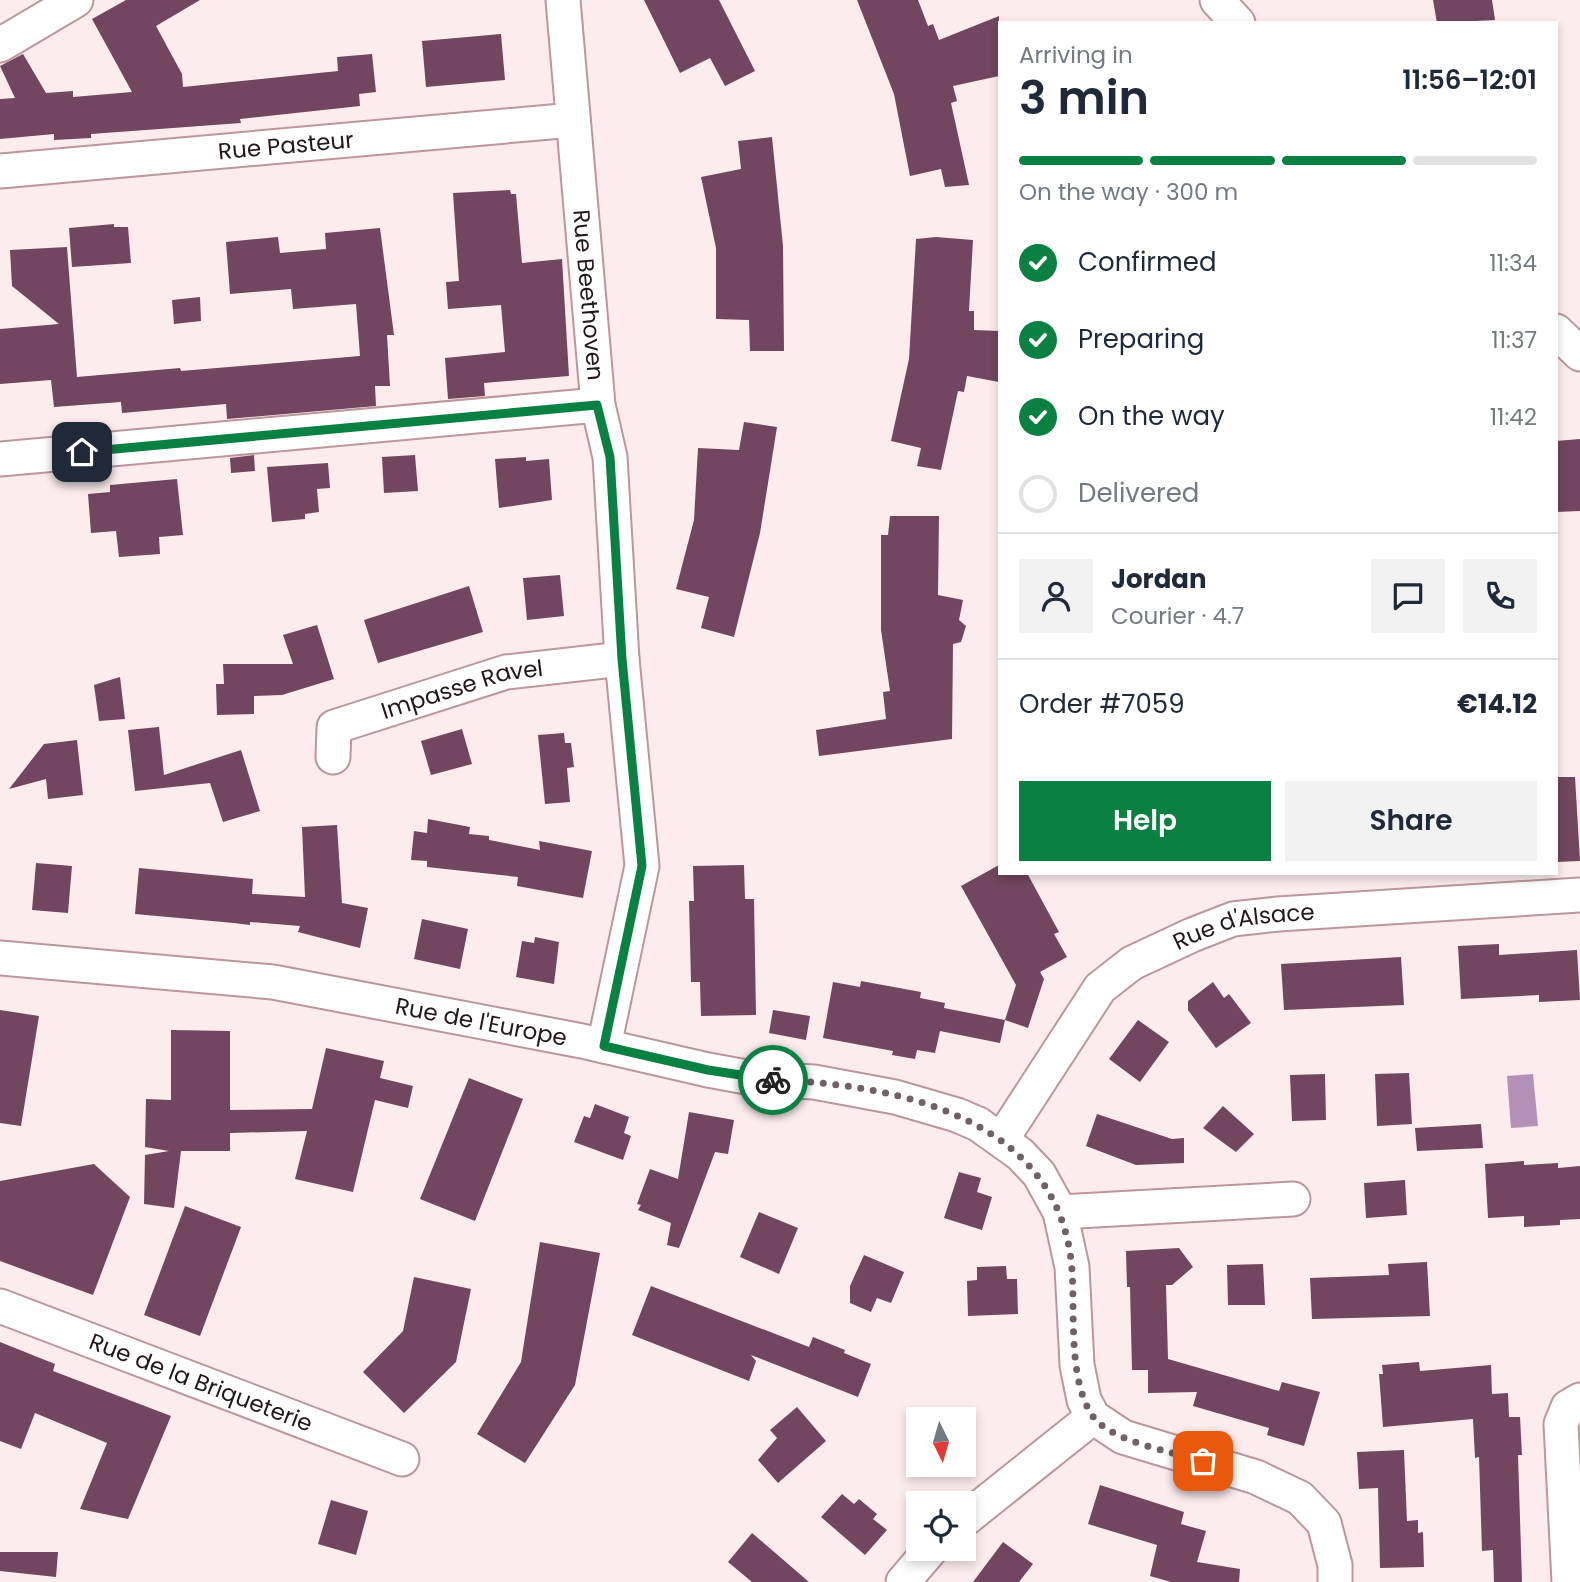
<!DOCTYPE html>
<meta charset="utf-8">
<style>
body{margin:0;font-family:Poppins,sans-serif;background:#f2f2f3;color:#1f2937;height:100vh;display:flex;flex-direction:column;font-size:26px;white-space:nowrap}
*{box-sizing:border-box;margin:0}
p{font-size:23px;color:#747a83}
.icon{flex:none;width:38px;height:38px;fill:none;stroke:currentColor;stroke-width:2;stroke-linecap:round;stroke-linejoin:round}
.map{position:relative;flex:1;overflow:hidden}
.panel{position:absolute;left:998px;top:21px;width:560px;height:854px;display:flex;flex-direction:column;background:#fff;border-radius:0px;box-shadow:0 4px 10px #0003}
.panel>*{flex:none}
.needle{width:46px;rotate:175deg}
.buttons{position:absolute;left:906px;top:1407px;display:grid;gap:14px}
.buttons a{display:grid;place-items:center;width:70px;height:70px;border-radius:0px;background:#fff;box-shadow:0 4px 10px #0003;font-size:35px}
.pin{position:absolute;display:grid;place-items:center;width:60px;height:60px;color:#fff;margin:-30px;border-radius:14px;box-shadow:0 4px 10px #0006}
.courier{position:absolute;display:grid;place-items:center;width:70px;height:70px;margin:-35px;border:5px solid #0b8043;border-radius:50%;background:#fff;color:#222;box-shadow:0 2px 9px #0007}
.headline em{font-style:normal;font-weight:600}
.headline div{display:flex;flex-direction:column-reverse}
.headline{display:flex;align-items:center;justify-content:space-between;height:119px;padding:0 21px}
h1{font-size:46px;font-weight:600;line-height:52px}
.bar{display:grid;grid-template-columns:repeat(4,1fr);gap:10px 7px;align-content:center;height:84px;padding:0 21px}
.bar i{height:9px;border-radius:5px;background:#e0e1e3}
.bar .active{background:#0b8043}
.bar p{grid-column:span 4}
.line{display:flex;align-items:center;gap:18px;padding:0 21px;border-top:2px solid #e0e1e3}
.line div{flex:1}
.round{display:grid;place-items:center;flex:none;width:74px;height:74px;border-radius:0px;background:#f2f2f3}
ol{padding:0 21px;list-style:none}
li{display:flex;align-items:center;gap:21px;height:77px}
li p{margin-inline-start:auto}
li .icon{padding:7px;border-radius:50%;background:#0b8043;color:#fff;stroke-width:4}
li:last-child{color:#747a83}
li i{width:38px;height:38px;border:4px solid #e0e1e3;border-radius:50%}
.button{display:flex;gap:14px;margin-top:auto;padding:14px 21px}
.button a{flex:1;height:80px;border-radius:0px;background:#0b8043;color:#fff;font-size:28px;font-weight:600;line-height:80px;text-align:center}
.button a+a{background:#f2f2f3;color:#1f2937}
.map>svg:first-child{display:block}
.water{fill:#b390b7}
.building{fill:#71465e}
.lines{fill:none;stroke-linecap:round;stroke-linejoin:round}
.street-casing{stroke:#bb979c;stroke-width:37}
.street{stroke:#fff;stroke-width:33}
.done{stroke:#706264;stroke-width:7;stroke-dasharray:0 12.6}
.route{stroke:#0b8043;stroke-width:9}
.labels{text-anchor:middle;dominant-baseline:central;stroke-width:7;stroke-linejoin:round;paint-order:stroke}
.street-label{font-size:23px;fill:#241719;stroke:#fff}
</style>
<div class="map">
<svg width="1580" height="1582" viewBox="0 0 1580 1582">
<rect width="100%" height="100%" fill="#fcecee"/>
<polygon class="water" points="1533,1074 1538,1126 1511,1128 1507,1076"/>
<g class="building">
<polygon points="126,0 200,0 156,26 182,74 183,87 338,71 337,57 372,54 376,92 359,94 360,106 240,119 241,123 91,134 91,138 54,140 54,134 0,139 0,99 15,98 0,66 23,54 46,93 73,91 73,97 132,92 92,19"/>
<polygon points="644,0 719,0 755,71 725,86 710,58 680,73"/>
<polygon points="857,0 918,0 928,26 933,24 939,40 999,16 999,76 953,86 957,101 951,103 969,185 945,187 941,169 910,176 894,94"/>
<polygon points="1433,0 1492,0 1495,20 1437,23"/>
<polygon points="501,34 505,80 426,87 422,41"/>
<polygon points="772,137 783,246 784,351 750,351 749,320 716,319 716,248 701,177 741,169 738,141"/>
<polygon points="510,190 511,194 516,194 522,263 562,259 569,376 484,383 485,396 448,399 445,358 505,352 501,305 448,309 446,282 459,281 453,193"/>
<polygon points="114,224 114,227 128,227 131,263 72,267 69,228"/>
<polygon points="380,228 394,335 387,335 390,386 375,386 376,406 227,419 226,404 122,413 121,402 54,407 51,380 0,384 0,329 59,324 12,286 10,250 67,247 77,377 180,368 181,371 360,356 356,304 293,309 291,289 230,294 226,242 278,237 280,253 326,249 325,233"/>
<polygon points="936,237 973,240 969,311 974,311 974,330 999,331 999,382 967,376 964,392 958,391 941,470 917,466 921,448 891,441 909,359 916,239"/>
<polygon points="200,297 201,321 174,324 172,300"/>
<polygon points="744,422 777,427 760,533 734,637 701,628 709,597 676,589 694,520 698,448 739,450"/>
<polygon points="1580,439 1580,511 1556,512 1556,441"/>
<polygon points="254,455 255,471 231,473 230,458"/>
<polygon points="415,455 418,491 384,493 382,457"/>
<polygon points="526,457 526,461 549,459 552,500 499,508 495,459"/>
<polygon points="328,463 330,488 317,489 319,512 305,514 305,519 272,522 267,467"/>
<polygon points="177,479 183,535 159,537 160,554 119,557 116,531 91,533 88,494 110,492 110,485"/>
<polygon points="890,516 939,516 938,595 963,600 959,620 966,626 961,642 953,644 952,739 819,756 816,730 886,719 883,692 890,691 881,630 881,535 888,535"/>
<polygon points="560,575 564,616 527,620 523,578"/>
<polygon points="469,586 483,632 378,663 364,620"/>
<polygon points="317,625 334,679 282,695 254,696 254,714 217,715 216,684 224,684 223,664 293,664 283,635"/>
<polygon points="120,677 125,719 99,721 94,685"/>
<polygon points="159,727 164,775 241,750 260,811 223,822 210,783 135,791 128,730"/>
<polygon points="462,729 472,764 431,775 421,741"/>
<polygon points="564,733 565,743 571,743 574,767 567,768 570,802 545,804 538,735"/>
<polygon points="77,740 83,795 48,799 46,779 9,789 44,744"/>
<polygon points="1556,777 1575,777 1580,861 1556,862"/>
<polygon points="428,819 470,827 469,834 489,836 489,840 540,850 539,841 592,851 583,898 517,886 518,877 427,867 427,861 411,860 414,831 427,833"/>
<polygon points="337,825 342,903 368,908 360,948 298,932 300,926 250,922 250,925 234,923 135,914 139,868 253,879 252,894 305,897 302,827"/>
<polygon points="36,863 72,866 68,913 32,910"/>
<polygon points="744,865 745,899 754,899 756,1015 701,1016 700,982 691,982 689,901 694,901 693,866"/>
<polygon points="999,865 999,873 1027,873 1059,932 1054,934 1067,957 1040,972 1044,979 1028,1028 1005,1020 1016,985 961,886"/>
<polygon points="422,919 468,929 460,969 414,959"/>
<polygon points="535,937 559,942 554,984 516,977 522,941 534,943"/>
<polygon points="1499,944 1499,955 1577,950 1580,1000 1539,1002 1539,995 1461,999 1458,946"/>
<polygon points="1401,957 1404,1005 1284,1010 1281,964"/>
<polygon points="861,981 921,992 920,998 945,1003 944,1008 1005,1020 1000,1043 940,1031 935,1053 917,1050 915,1059 892,1055 893,1051 823,1038 833,982 860,987"/>
<polygon points="1213,982 1224,998 1229,994 1251,1023 1216,1048 1188,1010 1188,1001"/>
<polygon points="0,1010 39,1016 21,1126 0,1123"/>
<polygon points="773,1010 810,1016 806,1040 769,1033"/>
<polygon points="1138,1020 1169,1042 1140,1082 1109,1059"/>
<polygon points="171,1030 230,1031 230,1110 312,1109 326,1048 384,1061 380,1078 413,1086 408,1108 375,1100 353,1192 295,1179 307,1131 230,1133 230,1151 181,1151 174,1208 144,1204 145,1155 169,1151 145,1147 146,1099 171,1100"/>
<polygon points="1409,1073 1412,1124 1377,1126 1375,1074"/>
<polygon points="1325,1074 1326,1120 1292,1121 1290,1075"/>
<polygon points="469,1078 523,1099 475,1221 420,1199"/>
<polygon points="595,1104 629,1117 624,1133 631,1136 623,1160 574,1142 584,1116 590,1118"/>
<polygon points="1223,1106 1254,1134 1236,1152 1203,1128"/>
<polygon points="689,1112 734,1120 728,1154 715,1152 679,1248 667,1245 671,1223 638,1210 641,1205 637,1204 650,1169 678,1179"/>
<polygon points="1097,1114 1172,1139 1184,1138 1184,1163 1136,1165 1086,1146"/>
<polygon points="1481,1124 1483,1148 1417,1151 1415,1128"/>
<polygon points="1524,1161 1524,1165 1558,1163 1558,1168 1580,1166 1580,1219 1560,1220 1560,1225 1524,1227 1524,1216 1488,1218 1485,1164"/>
<polygon points="94,1164 130,1197 93,1295 0,1261 0,1181"/>
<polygon points="959,1172 981,1178 977,1192 992,1197 982,1230 944,1218"/>
<polygon points="1405,1180 1407,1215 1366,1218 1364,1183"/>
<polygon points="185,1206 241,1227 200,1336 144,1315"/>
<polygon points="759,1212 798,1228 779,1274 740,1257"/>
<polygon points="540,1242 600,1253 575,1385 525,1463 477,1434 521,1362"/>
<polygon points="1179,1248 1193,1267 1172,1285 1166,1285 1168,1359 1279,1391 1282,1382 1320,1392 1304,1446 1267,1435 1269,1428 1193,1406 1197,1392 1148,1393 1148,1370 1132,1370 1130,1287 1127,1287 1126,1251"/>
<polygon points="864,1255 904,1272 891,1303 877,1298 871,1312 850,1303 850,1286"/>
<polygon points="1427,1262 1430,1316 1312,1319 1310,1278 1389,1275 1388,1264"/>
<polygon points="1263,1264 1265,1305 1228,1305 1227,1265"/>
<polygon points="1006,1266 1007,1279 1017,1279 1018,1314 968,1316 967,1281 977,1280 977,1267"/>
<polygon points="414,1277 471,1289 456,1362 404,1413 363,1372 403,1331"/>
<polygon points="651,1286 809,1347 813,1337 845,1350 844,1353 871,1364 858,1397 751,1355 756,1361 749,1381 632,1335"/>
<polygon points="0,1342 55,1364 53,1371 171,1416 128,1519 80,1509 107,1443 35,1413 21,1449 0,1441"/>
<polygon points="1419,1362 1420,1371 1491,1365 1492,1394 1508,1393 1509,1417 1520,1417 1522,1455 1518,1455 1522,1582 1494,1582 1493,1550 1482,1551 1479,1457 1475,1458 1473,1419 1383,1427 1379,1374 1383,1374 1382,1365"/>
<polygon points="797,1407 826,1441 778,1483 758,1460 777,1438 770,1430"/>
<polygon points="1404,1450 1407,1521 1418,1520 1418,1533 1423,1532 1424,1567 1380,1568 1378,1488 1359,1489 1357,1452"/>
<polygon points="1100,1485 1184,1512 1181,1524 1206,1531 1197,1562 1240,1569 1239,1582 1171,1582 1150,1576 1157,1545 1088,1524"/>
<polygon points="842,1494 854,1504 859,1499 877,1514 873,1519 887,1530 865,1555 821,1517"/>
<polygon points="331,1500 368,1511 356,1555 318,1544"/>
<polygon points="752,1533 809,1582 752,1582 728,1562"/>
<polygon points="1003,1542 1033,1564 1019,1582 973,1582"/>
<polygon points="0,1552 58,1552 56,1577 0,1571"/>
</g>
<g class="lines">
<g class="street-casing">
<g id="street">
<path id="s1" d="M563,0L598,405L610,457L622,659L642,866L604,1046"/>
<polyline points="1217,0 1238,23"/>
<polyline points="0,45 76,0"/>
<path id="s2" d="M0,171L573,120"/>
<polyline points="1556,331 1580,354"/>
<polyline points="0,459 598,405"/>
<path id="s3" d="M333,757L334,727L506,672L622,659"/>
<path id="s4" d="M0,958L273,982L582,1041L708,1070L757,1079L814,1082L895,1097L957,1115L978,1124L1020,1154L1039,1174L1060,1212L1072,1267L1077,1365L1084,1400L1093,1417L1123,1437L1256,1477L1300,1498L1324,1523L1335,1565V1582"/>
<path id="s5" d="M1002,1139L1100,988L1132,963L1192,935L1233,919L1278,914L1580,895"/>
<polyline points="1060,1212 1293,1199"/>
<path id="s6" d="M0,1306L402,1459"/>
<polyline points="964,1520 1093,1417"/>
<polyline points="903,1582 931,1549"/>
<polyline points="1569,1582 1561,1424 1568,1407 1580,1400"/>
</g>
</g>
<use href="#street" class="street"/>
</g>
<g class="lines">
<path class="done" d="M773,1080C898,1084 1061,1118 1072,1270C1075,1312 1068,1379 1092,1415C1110,1442 1173,1452 1203,1461"/>
<polyline class="route" points="82,452 597,405 610,457 622,659 642,866 604,1046 708,1070 773,1080"/>
</g>
<g class="labels">
<g class="street-label">
<text stroke="none"><textPath href="#s2" startOffset="287">Rue Pasteur</textPath></text>
<text stroke="none"><textPath href="#s1" startOffset="296">Rue Beethoven</textPath></text>
<text stroke="none"><textPath href="#s3" startOffset="164">Impasse Ravel</textPath></text>
<text stroke="none"><textPath href="#s5" startOffset="340">Rue d'Alsace</textPath></text>
<text stroke="none"><textPath href="#s4" startOffset="486">Rue de l'Europe</textPath></text>
<text stroke="none"><textPath href="#s6" startOffset="215">Rue de la Briqueterie</textPath></text>
</g>
</g>
</svg>
<div class="buttons">
<a><svg class="needle" viewBox="-14 -14 28 28"><path d="M0-13l5 13h-10z" fill="#e53935"/><path d="M0 13l5-13h-10z" fill="#747a83"/></svg></a>
<a><svg class="icon" aria-label="locate" viewBox="0 0 24 24"><circle cx="12" cy="12" r="6"/><path d="M12 2v4M12 18v4M2 12h4M18 12h4"/></svg></a>
</div>
<div class="pin" style="left:1203px;top:1461px;background:#ea580c"><svg class="icon" aria-label="bag" viewBox="0 0 24 24"><path d="M5 8h14l-1 12H6zM9 8a3 3 0 0 1 6 0"/></svg></div>
<div class="pin" style="left:82px;top:452px;background:#1f2937"><svg class="icon" aria-label="home" viewBox="0 0 24 24"><path d="M3 11l9-7 9 7M6 9v11h12V9"/></svg></div>
<div class="courier" style="left:773px;top:1080px"><svg class="icon" aria-label="bike" viewBox="0 0 24 24"><circle cx="6" cy="16" r="4"/><circle cx="18" cy="16" r="4"/><path d="M6 16l4-8h5l3 8M10 8l3 8H6M13 5h3"/></svg></div>
<section class="panel">
<div class="headline"><div><h1>3 min</h1><p>Arriving in</p></div><em>11:56–12:01</em></div>
<div class="bar"><i class="active"></i><i class="active"></i><i class="active"></i><i></i><p>On the way · 300 m</p></div>
<ol>
<li><svg class="icon" aria-label="check" viewBox="0 0 24 24"><path d="M5 12l5 5 9-10"/></svg>Confirmed<p>11:34</p></li>
<li><svg class="icon" aria-label="check" viewBox="0 0 24 24"><path d="M5 12l5 5 9-10"/></svg>Preparing<p>11:37</p></li>
<li><svg class="icon" aria-label="check" viewBox="0 0 24 24"><path d="M5 12l5 5 9-10"/></svg>On the way<p>11:42</p></li>
<li><i></i>Delivered</li>
</ol>
<div class="line" style="height:126px"><a class="round"><svg class="icon" aria-label="person" viewBox="0 0 24 24"><circle cx="12" cy="8" r="4"/><path d="M4 21q1-7 8-7t8 7"/></svg></a><div><b>Jordan</b><p>Courier · 4.7</p></div><a class="round"><svg class="icon" aria-label="chat" viewBox="0 0 24 24"><path d="M4 5h16v11H9l-5 4z"/></svg></a><a class="round"><svg class="icon" aria-label="phone" viewBox="0 0 24 24"><path d="M5 4h4l2 5-3 2q2 4 5 5l2-3 5 2v4C11 20 4 13 5 4z"/></svg></a></div>
<div class="line" style="height:91px"><div>Order #7059</div><b>€14.12</b></div>
<div class="button"><a>Help</a><a>Share</a></div>
</section>
</div>
